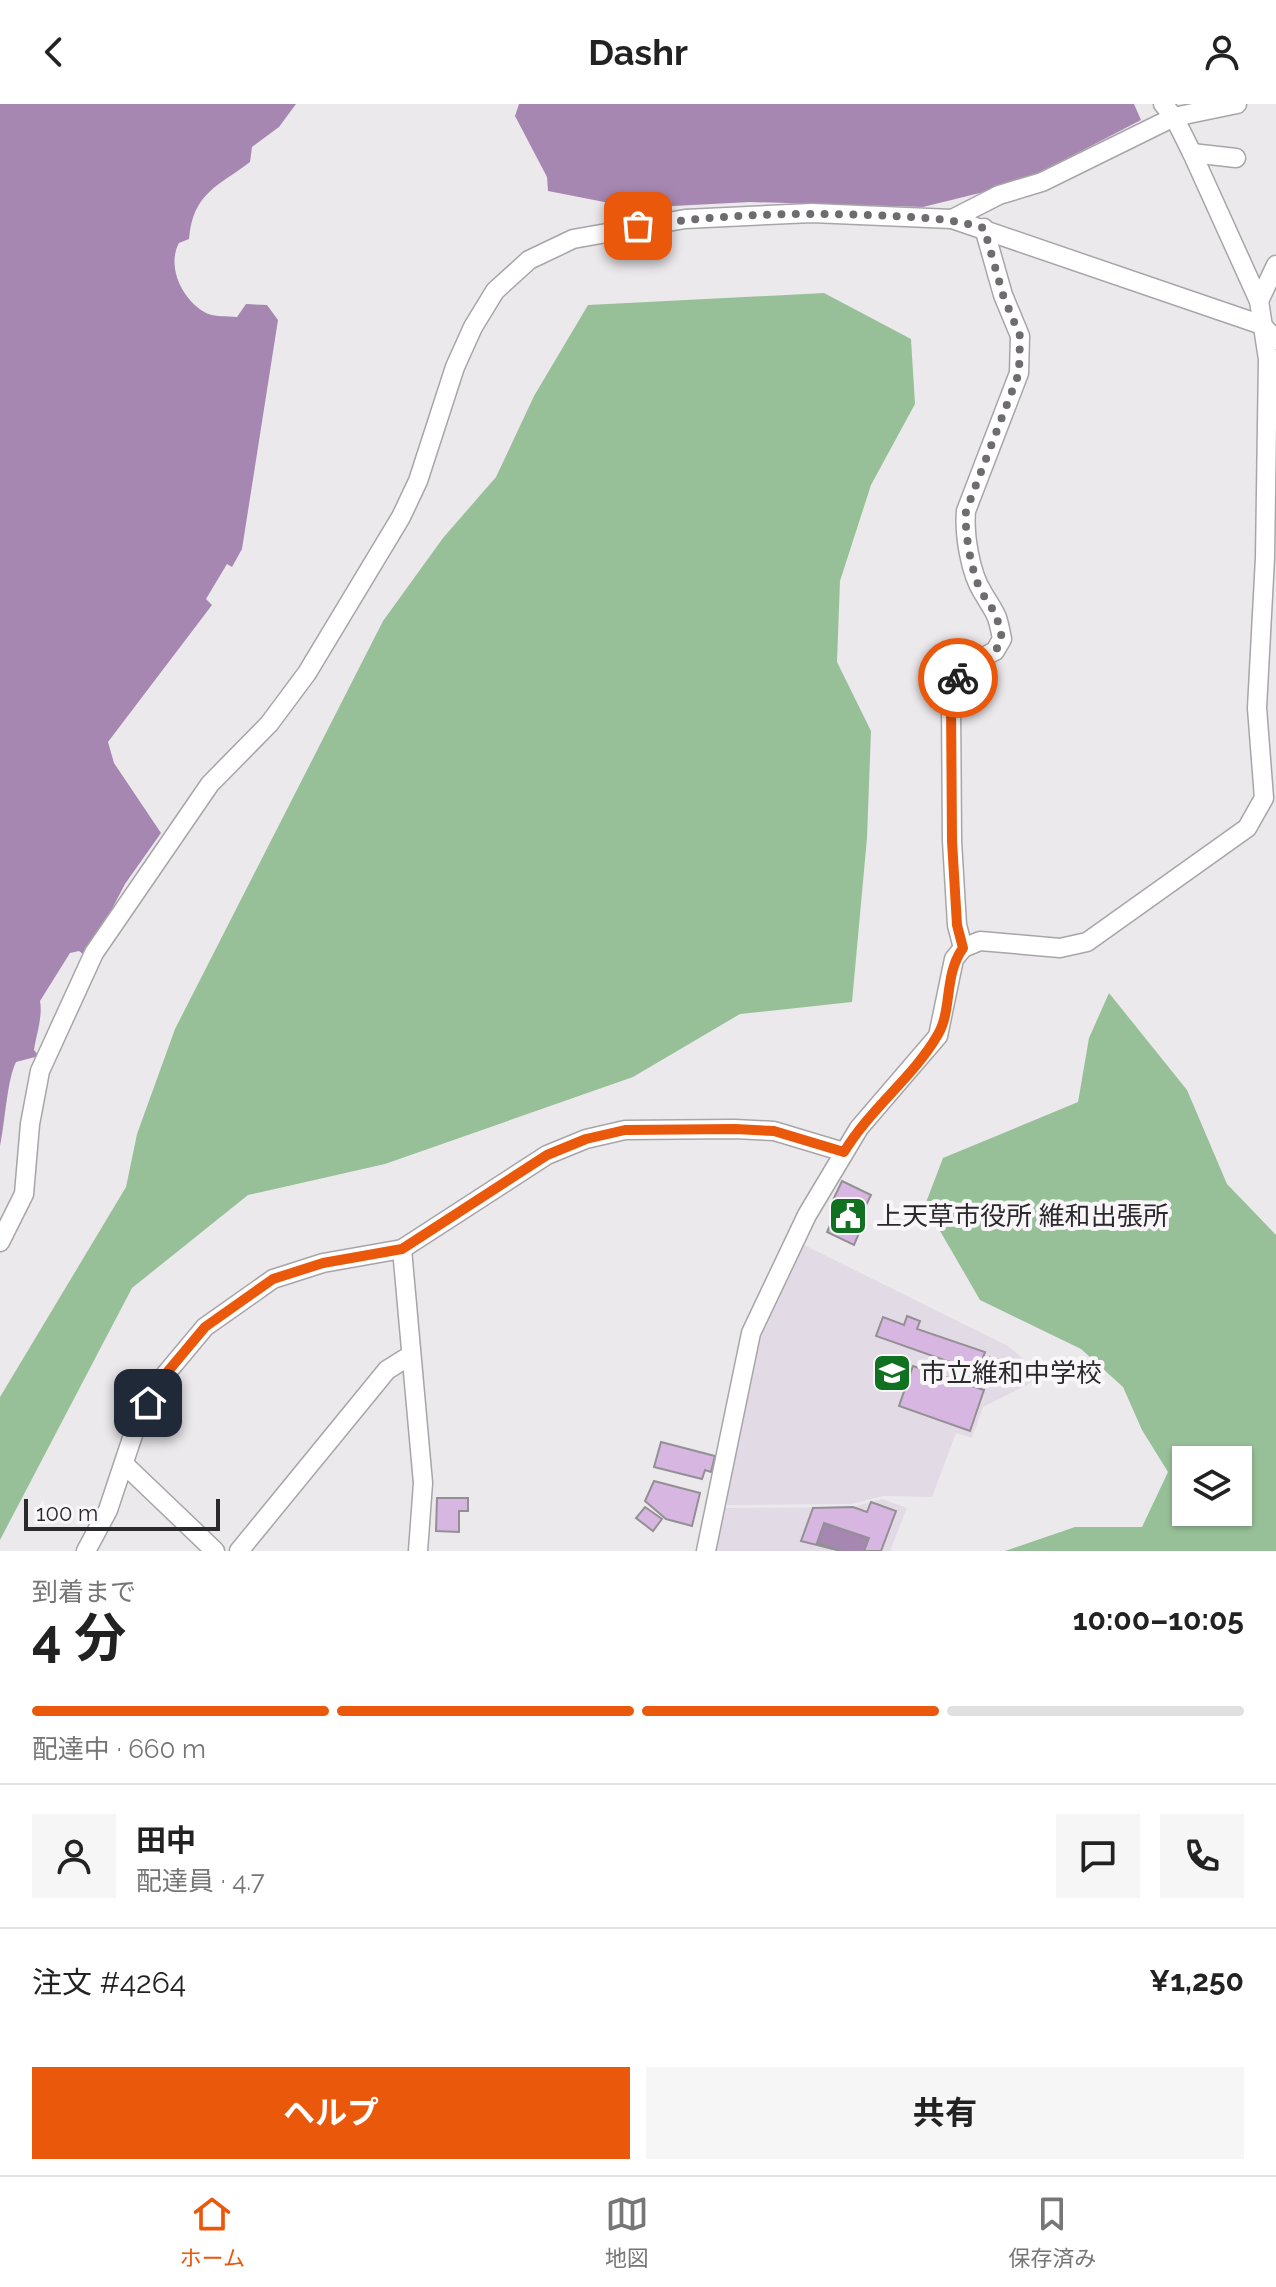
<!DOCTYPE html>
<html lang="ja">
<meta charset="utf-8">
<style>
body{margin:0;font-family:Raleway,"Noto Sans JP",sans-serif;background:#f6f6f6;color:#222;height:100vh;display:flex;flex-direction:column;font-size:30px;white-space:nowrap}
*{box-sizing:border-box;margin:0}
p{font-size:26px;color:#767676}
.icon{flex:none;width:44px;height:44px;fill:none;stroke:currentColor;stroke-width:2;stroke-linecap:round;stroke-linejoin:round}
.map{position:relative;height:1447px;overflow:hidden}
.side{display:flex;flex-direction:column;background:#fff;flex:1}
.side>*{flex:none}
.fabs{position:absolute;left:1172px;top:1342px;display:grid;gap:16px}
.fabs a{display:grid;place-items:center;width:80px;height:80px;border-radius:0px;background:#fff;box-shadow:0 2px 6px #0004;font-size:40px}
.scale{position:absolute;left:24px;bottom:20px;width:196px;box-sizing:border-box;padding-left:8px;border:4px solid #2a292b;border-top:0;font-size:22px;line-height:28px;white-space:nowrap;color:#2a292b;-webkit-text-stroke:6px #f9f6fa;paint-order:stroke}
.pin{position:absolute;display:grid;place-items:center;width:68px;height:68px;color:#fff;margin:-34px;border-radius:16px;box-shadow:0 4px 12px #0006}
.courier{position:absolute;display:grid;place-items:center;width:80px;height:80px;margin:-40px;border:6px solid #ea580c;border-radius:50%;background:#fff;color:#222;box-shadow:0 2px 10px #0007}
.head em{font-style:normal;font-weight:700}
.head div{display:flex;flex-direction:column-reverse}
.head{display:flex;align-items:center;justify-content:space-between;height:136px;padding:0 32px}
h1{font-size:52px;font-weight:700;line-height:60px}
.bar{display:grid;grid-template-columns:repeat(4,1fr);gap:12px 8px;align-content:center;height:96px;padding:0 32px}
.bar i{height:10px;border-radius:6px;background:#e0e0e0}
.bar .current{background:#ea580c}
.bar p{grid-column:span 4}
.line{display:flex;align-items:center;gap:20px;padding:0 32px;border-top:2px solid #e0e0e0}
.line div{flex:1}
.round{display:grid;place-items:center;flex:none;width:84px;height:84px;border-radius:0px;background:#f6f6f6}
.cta{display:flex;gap:16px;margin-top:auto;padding:16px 32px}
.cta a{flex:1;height:92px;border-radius:0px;background:#ea580c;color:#fff;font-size:32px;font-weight:700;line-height:92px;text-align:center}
.cta a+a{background:#f6f6f6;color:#222}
header{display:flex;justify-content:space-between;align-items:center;height:104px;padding:0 32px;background:#fff;font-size:36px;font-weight:700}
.dock{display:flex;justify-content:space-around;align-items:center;height:112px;border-top:2px solid #e0e0e0;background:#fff;font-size:22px;color:#767676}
.dock a{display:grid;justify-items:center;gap:4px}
.dock .current{color:#ea580c}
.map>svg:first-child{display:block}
.built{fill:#e2dae4}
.forest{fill:#98c098;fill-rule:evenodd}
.water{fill:#a687b1}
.building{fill:#d7b6e2;stroke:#939094;stroke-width:2}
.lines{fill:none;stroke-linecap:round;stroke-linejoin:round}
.minor-casing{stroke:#a8a5a9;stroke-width:21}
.minor{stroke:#fff;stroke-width:18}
.done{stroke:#6e6c6f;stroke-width:8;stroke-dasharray:0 14.4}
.route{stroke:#ea580c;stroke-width:10}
.labels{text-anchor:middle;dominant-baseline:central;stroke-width:8;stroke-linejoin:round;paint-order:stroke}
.poi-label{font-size:26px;fill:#2a292b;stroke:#f9f6fa;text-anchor:start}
</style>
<header><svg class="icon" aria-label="back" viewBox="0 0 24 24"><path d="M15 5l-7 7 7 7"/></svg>Dashr<svg class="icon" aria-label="person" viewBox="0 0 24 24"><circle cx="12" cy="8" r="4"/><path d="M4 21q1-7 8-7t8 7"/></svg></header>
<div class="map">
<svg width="1276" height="1447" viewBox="0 0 1276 1447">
<rect width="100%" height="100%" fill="#ece9ed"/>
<g class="built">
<polygon points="804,1141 1008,1242 1036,1266 1032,1278 983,1303 972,1334 956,1329 932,1393 883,1392 852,1400 726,1401 749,1271 762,1229"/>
<polygon points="882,1395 907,1404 890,1447 714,1447 725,1404 853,1403"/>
</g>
<g class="forest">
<polygon points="824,189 911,235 915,300 871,381 840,477 837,558 871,627 867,734 852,898 740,910 633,973 385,1060 248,1091 132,1184 0,1436 0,1293 126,1083 137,1030 175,925 383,517 443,434 496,373 534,292 588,201"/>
<path d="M1109,889L1187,986L1227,1080L1276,1131V1447H1005L1075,1423H1142L1168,1368L1142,1326L1123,1283L1081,1245L980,1196L925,1101L943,1054L1078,998L1089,934ZM1186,1356H1238V1408H1186Z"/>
</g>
<g class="water">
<path d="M0,0H296L279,23L252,43L250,58C219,82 193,88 189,135L179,139C166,163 183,197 206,209C214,213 228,212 237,213L246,200L267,201L278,216L242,445L232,463L227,460L206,495L212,501L108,638L114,659L161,729L125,780L92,843L83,850L79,847L70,849L40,897C43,912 36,932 34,946L39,952L16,958C7,976 5,1019 0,1042Z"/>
<polygon points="519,0 1134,0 1141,16 1037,70 996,85 923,103 750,98 635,104 548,87 547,73 515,12"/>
<polygon points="824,1419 869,1434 864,1447 841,1447 817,1439"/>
</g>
<g class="building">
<polygon points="842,1077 871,1091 855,1124 860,1127 854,1141 827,1128 840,1099 833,1096"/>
<polygon points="907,1212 920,1217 917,1225 985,1248 978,1268 876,1232 883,1213 904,1221"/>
<polygon points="990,1253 1021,1263 1015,1279 985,1269"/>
<polygon points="913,1262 984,1286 970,1327 899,1302"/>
<polygon points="661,1338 715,1352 711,1368 705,1366 702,1375 654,1363"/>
<polygon points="654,1377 700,1389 692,1422 666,1415 645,1397"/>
<polygon points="437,1394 468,1394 468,1407 459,1407 459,1428 436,1427"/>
<polygon points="871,1398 896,1407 881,1447 864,1447 869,1434 824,1419 817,1439 841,1447 801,1437 813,1404 853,1403 867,1408"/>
<polygon points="645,1403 662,1415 653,1427 636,1414"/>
</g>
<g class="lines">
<g class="minor-casing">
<g id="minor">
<polyline points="1192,49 1236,54"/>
<polyline points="952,115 999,91 1042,78 1174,13 1237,0"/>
<polyline points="1259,197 1276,161"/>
<path d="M963,844L957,821L952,737L951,597L962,564L995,547L1002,535C997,508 996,511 983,489C970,469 964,430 966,407L1019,269L1020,232L1003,191L984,124"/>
<polyline points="0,1138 24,1090 30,1020 40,967 94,849 210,680 269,620 307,569 401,413 418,377 455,263 473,223 495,187 529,156 573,135 685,115 812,109 952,115 1262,221 1276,236"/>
<polyline points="402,1145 423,1379 418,1447"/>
<polyline points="124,1360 215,1447"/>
<polyline points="86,1447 108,1406 137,1319 159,1278 205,1223 273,1175 323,1159 402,1145 547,1051 586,1035 625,1026 735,1025 774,1027 844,1048"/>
<polyline points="239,1447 387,1266 411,1251"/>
<polyline points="706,1447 751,1229 807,1111 859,1024 938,932 954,855 963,844 980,837 1060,844 1087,838 1247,724 1264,694 1257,604 1265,454 1268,255 1259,197 1192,49 1174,13 1163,0"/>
</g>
</g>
<use href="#minor" class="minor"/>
</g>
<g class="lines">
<path class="done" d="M638,122C716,111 791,108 869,111C909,113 946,113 984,124L1003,191L1020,232L1019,269L966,407C964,427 972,472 982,489C995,509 997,510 1002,535C996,557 966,551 958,574"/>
<path class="route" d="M148,1299L159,1278L205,1223L273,1175L323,1159L402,1145L547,1051L586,1035L625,1026L735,1025L774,1027L844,1048C870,1005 914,972 937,932C953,907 943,872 963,844L957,821L952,737L951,597L958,574"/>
</g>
<defs>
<g id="civic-square" transform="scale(2)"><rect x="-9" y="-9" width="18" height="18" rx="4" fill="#107221" stroke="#f9f6fa"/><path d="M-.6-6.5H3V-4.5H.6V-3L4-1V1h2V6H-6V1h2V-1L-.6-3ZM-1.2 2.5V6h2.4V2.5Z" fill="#fff"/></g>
<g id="school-square" transform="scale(2)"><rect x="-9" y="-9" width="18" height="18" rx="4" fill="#107221" stroke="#f9f6fa"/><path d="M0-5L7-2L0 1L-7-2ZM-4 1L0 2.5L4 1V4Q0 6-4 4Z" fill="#fff"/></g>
</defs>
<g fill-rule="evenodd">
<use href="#civic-square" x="848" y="1112"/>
<use href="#school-square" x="892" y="1269"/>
</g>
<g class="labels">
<g class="poi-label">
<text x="876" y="1112">上天草市役所 維和出張所</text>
<text x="920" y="1269">市立維和中学校</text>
</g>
</g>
</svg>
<div class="fabs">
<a><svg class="icon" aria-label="layers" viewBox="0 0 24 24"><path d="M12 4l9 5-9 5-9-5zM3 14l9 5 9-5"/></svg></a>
</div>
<div class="scale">100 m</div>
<div class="pin" style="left:638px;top:122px;background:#ea580c"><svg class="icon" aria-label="bag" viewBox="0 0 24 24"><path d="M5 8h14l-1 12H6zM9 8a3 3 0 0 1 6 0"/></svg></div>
<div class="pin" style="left:148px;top:1299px;background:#1f2937"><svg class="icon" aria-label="home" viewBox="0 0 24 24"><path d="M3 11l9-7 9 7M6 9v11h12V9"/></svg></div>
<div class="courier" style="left:958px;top:574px"><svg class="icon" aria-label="bike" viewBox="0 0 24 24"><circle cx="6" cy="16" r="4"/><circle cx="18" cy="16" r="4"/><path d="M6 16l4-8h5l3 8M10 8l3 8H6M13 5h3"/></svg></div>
</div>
<section class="side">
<div class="head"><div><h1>4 分</h1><p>到着まで</p></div><em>10:00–10:05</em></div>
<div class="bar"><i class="current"></i><i class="current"></i><i class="current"></i><i></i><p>配達中 · 660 m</p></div>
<div class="line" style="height:144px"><a class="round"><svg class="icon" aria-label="person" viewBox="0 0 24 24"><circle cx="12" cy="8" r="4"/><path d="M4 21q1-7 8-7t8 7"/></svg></a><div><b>田中</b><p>配達員 · 4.7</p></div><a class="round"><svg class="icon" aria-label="chat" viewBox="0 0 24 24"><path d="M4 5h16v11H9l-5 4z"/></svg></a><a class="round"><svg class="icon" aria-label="phone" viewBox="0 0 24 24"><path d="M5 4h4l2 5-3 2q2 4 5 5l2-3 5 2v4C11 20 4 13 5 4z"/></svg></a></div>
<div class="line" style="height:104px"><div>注文 #4264</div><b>¥1,250</b></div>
<div class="cta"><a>ヘルプ</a><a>共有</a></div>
</section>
<nav class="dock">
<a class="current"><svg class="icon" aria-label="home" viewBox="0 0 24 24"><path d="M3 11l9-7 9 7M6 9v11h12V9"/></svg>ホーム</a>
<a><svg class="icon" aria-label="map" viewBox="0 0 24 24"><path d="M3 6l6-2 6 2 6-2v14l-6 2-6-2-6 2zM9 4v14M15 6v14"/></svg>地図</a>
<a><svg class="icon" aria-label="saved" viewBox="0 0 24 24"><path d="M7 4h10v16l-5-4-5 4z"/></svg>保存済み</a>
</nav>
